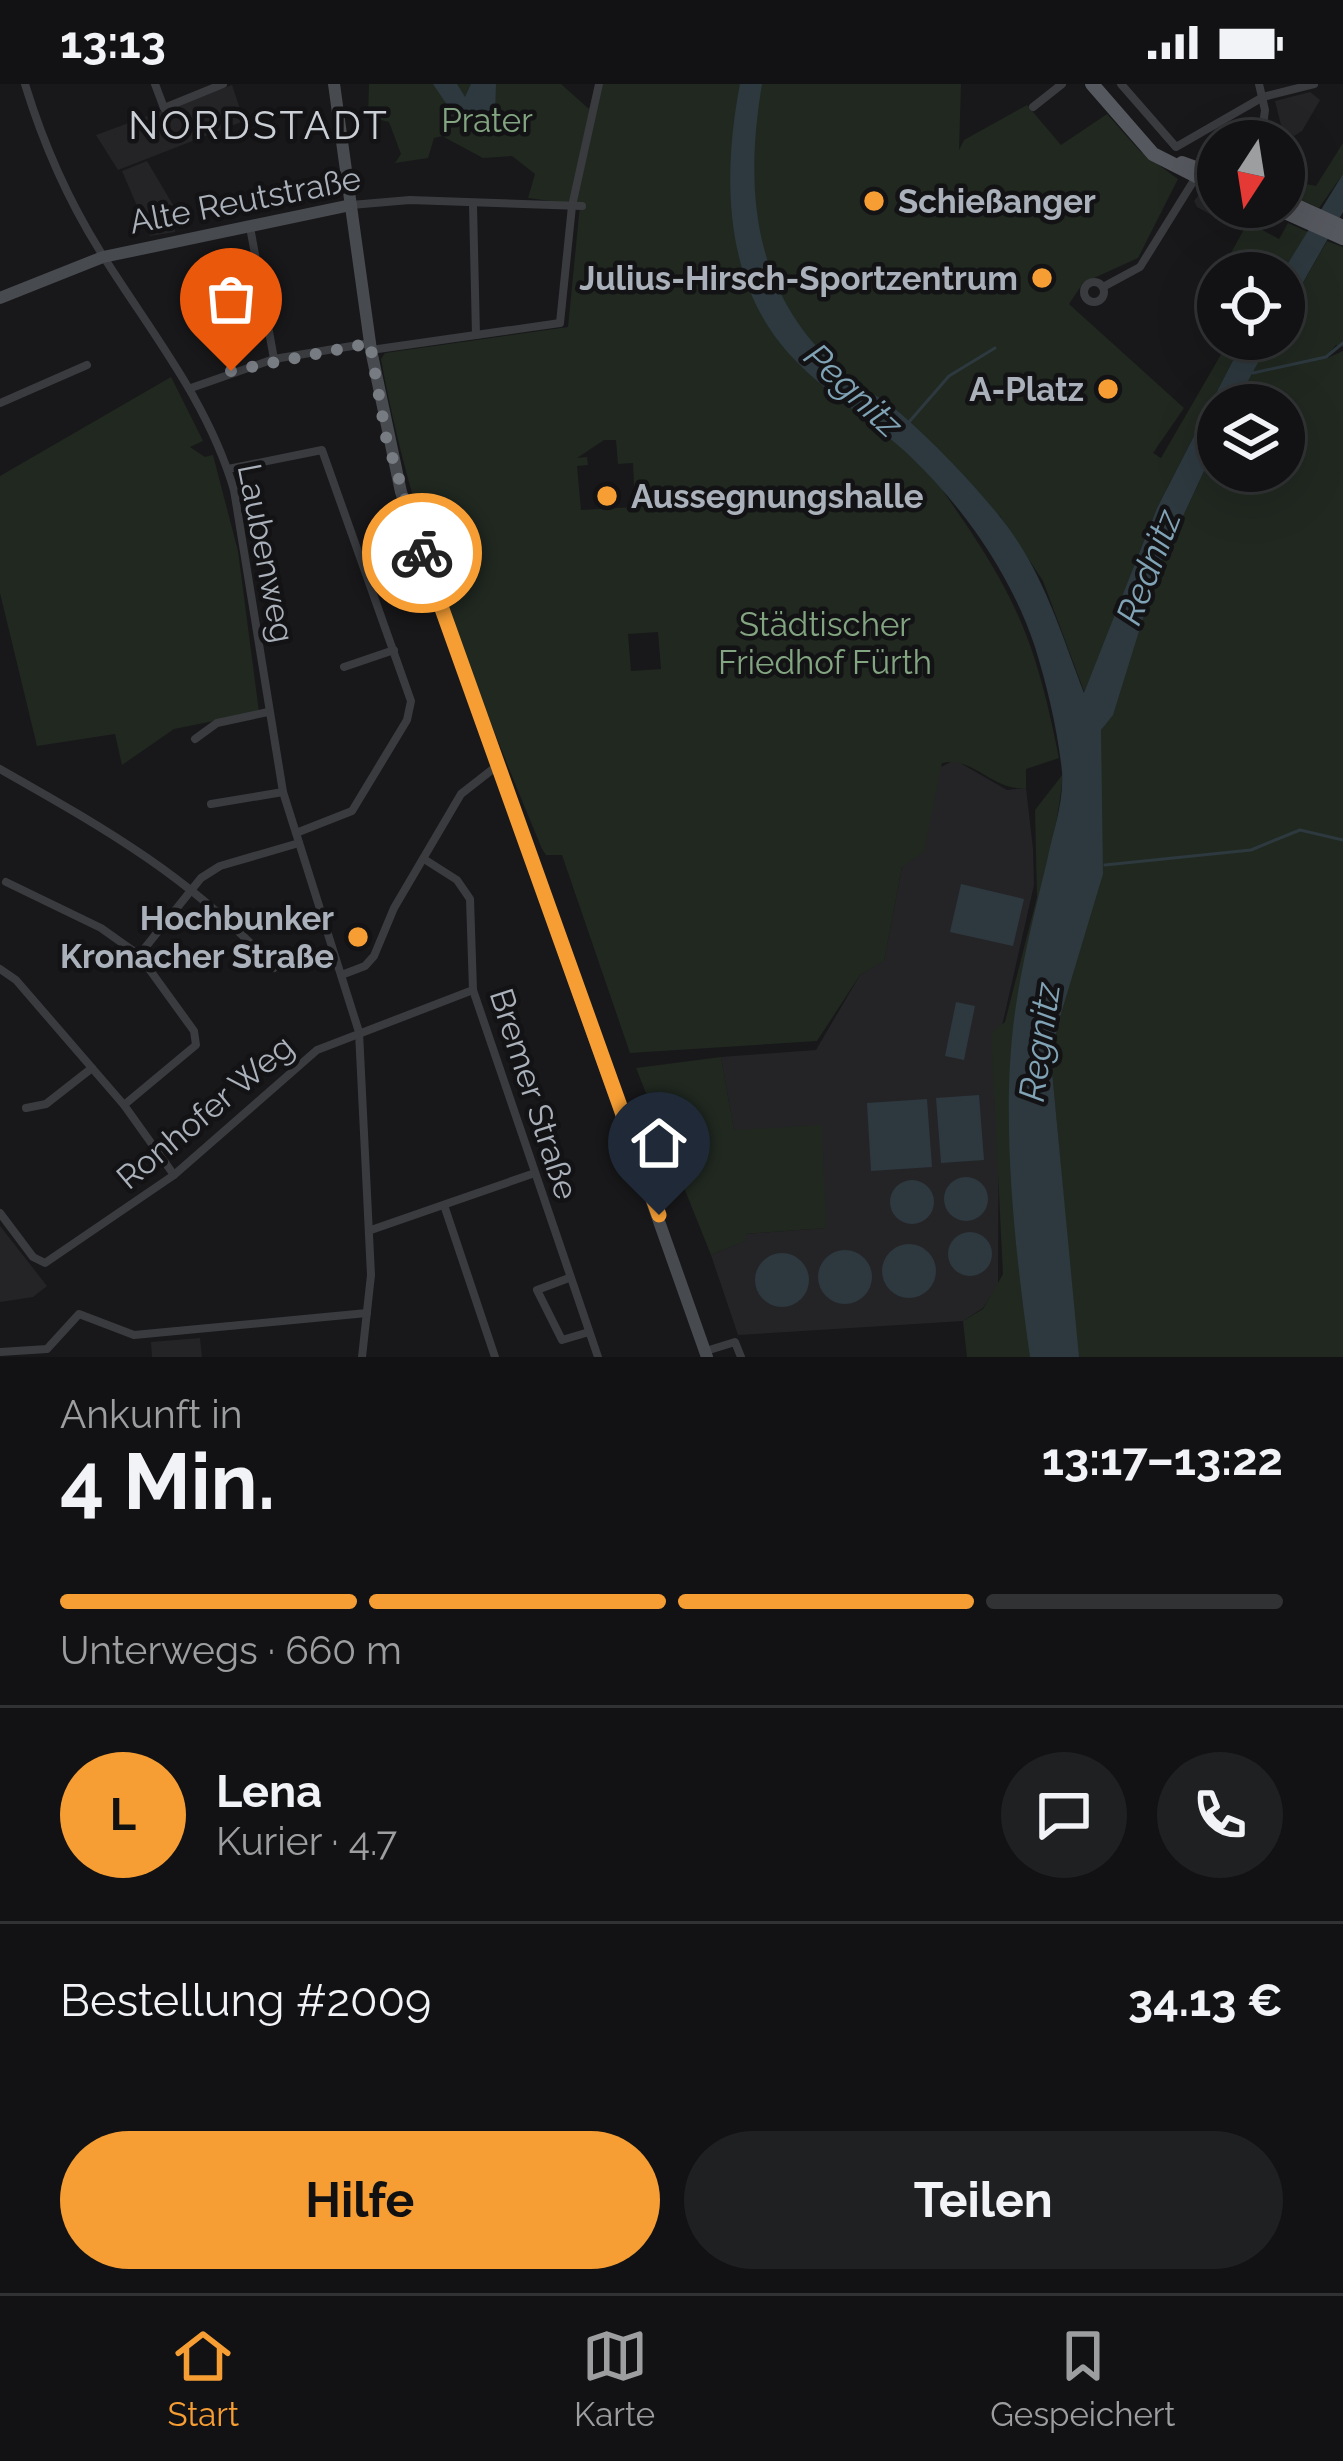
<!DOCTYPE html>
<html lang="de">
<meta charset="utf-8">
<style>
body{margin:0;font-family:Raleway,sans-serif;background:#1f2022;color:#f1f3f6;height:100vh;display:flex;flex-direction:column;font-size:45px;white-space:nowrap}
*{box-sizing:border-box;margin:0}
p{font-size:39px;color:#9c9ea0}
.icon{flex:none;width:66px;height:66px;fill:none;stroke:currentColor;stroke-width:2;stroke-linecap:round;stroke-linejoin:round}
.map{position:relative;height:1273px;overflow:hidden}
.details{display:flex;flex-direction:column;background:#121214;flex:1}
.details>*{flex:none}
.needle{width:78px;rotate:192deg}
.tools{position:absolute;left:1197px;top:36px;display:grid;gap:24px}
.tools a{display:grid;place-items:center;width:108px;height:108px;border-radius:50%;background:#121214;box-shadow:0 12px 48px #0002,0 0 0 3px #313234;font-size:60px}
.pin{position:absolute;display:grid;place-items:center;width:102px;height:102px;color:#fff;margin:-123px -51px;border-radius:50% 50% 50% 0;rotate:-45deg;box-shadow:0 0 12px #0007}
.pin .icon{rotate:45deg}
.courier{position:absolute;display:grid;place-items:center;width:120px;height:120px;margin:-60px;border:9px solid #f69e34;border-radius:50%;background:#fff;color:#222;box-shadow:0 3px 15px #0007}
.summary em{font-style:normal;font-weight:700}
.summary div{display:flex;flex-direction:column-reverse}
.summary{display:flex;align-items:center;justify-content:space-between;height:204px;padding:0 60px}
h1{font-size:78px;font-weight:700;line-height:90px}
.bar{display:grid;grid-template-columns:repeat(4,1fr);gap:18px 12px;align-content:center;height:144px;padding:0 60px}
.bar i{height:15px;border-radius:9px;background:#313234}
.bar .selected{background:#f69e34}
.bar p{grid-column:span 4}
.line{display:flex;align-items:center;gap:30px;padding:0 60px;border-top:3px solid #313234}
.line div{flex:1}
.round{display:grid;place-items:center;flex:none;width:126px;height:126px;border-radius:63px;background:#1f2022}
.action{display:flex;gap:24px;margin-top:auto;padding:24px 60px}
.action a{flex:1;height:138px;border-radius:72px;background:#f69e34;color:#111;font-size:48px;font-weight:700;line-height:138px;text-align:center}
.action a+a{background:#1f2022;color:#f1f3f6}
.status{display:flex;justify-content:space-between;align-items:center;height:84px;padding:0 60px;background:#121214;direction:ltr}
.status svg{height:33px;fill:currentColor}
.dock{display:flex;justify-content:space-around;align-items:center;height:168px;border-top:3px solid #313234;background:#121214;font-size:33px;color:#9c9ea0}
.dock a{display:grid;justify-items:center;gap:6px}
.dock .selected{color:#f69e34}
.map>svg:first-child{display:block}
.built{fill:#242427}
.green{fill:#202820;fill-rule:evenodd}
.water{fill:#2d393f}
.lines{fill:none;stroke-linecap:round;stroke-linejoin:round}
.stream{stroke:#2d393f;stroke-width:3}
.minor{stroke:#393b3f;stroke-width:8}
.secondary{stroke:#474a4f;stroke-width:12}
.primary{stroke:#55585e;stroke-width:14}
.done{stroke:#777b82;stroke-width:12;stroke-dasharray:0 21.6}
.route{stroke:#f69e34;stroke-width:15}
.poi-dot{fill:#f69e34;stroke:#131315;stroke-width:4.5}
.labels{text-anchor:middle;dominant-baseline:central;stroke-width:9;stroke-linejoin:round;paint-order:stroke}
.park-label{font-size:33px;fill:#83a581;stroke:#131315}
.street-label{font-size:33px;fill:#aab1ba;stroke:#131315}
.poi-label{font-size:33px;font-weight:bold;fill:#aab1ba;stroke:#131315;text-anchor:end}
.water-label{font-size:36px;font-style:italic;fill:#80a3b6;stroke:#131315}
.quarter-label{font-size:39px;letter-spacing:3px;fill:#cbcfd6;stroke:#131315}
</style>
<div class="status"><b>13:13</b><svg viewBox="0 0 49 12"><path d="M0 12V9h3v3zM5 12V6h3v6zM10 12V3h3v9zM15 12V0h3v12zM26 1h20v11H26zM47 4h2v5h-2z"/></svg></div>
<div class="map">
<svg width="1343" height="1273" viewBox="0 0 1343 1273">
<rect width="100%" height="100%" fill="#18181a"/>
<g class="built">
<polygon points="232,1 244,37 118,86 96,51"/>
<polygon points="1310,8 1320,16 1302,47 1294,52 1281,41 1275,17"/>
<polygon points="147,77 173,121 175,148 150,152 122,87"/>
<polygon points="1203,106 1218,111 1218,123 1248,123 1242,139 1234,143 1197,123 1194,117"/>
<polygon points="955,676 1007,706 1026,704 1033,765 1034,801 999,955 998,1201 983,1224 963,1237 738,1251 711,1171 744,1157 745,1150 825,1144 734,1047 721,973 816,966 860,891 884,876 902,783 939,684"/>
<polygon points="0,1142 47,1202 33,1213 0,1218"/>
<polygon points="200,1254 202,1273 152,1273 151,1258"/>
</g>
<g class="green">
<path d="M369,0H561L589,25L596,0H961L959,66L964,56L1027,21L1061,61L1107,30L1140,67L1178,95L1138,174L1083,199L1069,220L1184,324L1153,369L1161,374L1230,255H1244L1157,424L1085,610L1043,497L1000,432L943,407C1014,508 1035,552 1059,674L1026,685V704C993,708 974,672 942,679L924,768L902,783L884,877L860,891L817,957L630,969L562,771H546L542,765C478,611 410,440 381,275L385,269L568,243L580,121L528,114L535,90L512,72L483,74L442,52L434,54L428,74L395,79L401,70L389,38L368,33ZM604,356H616L618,380L633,379L635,423L581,426L577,382L588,381L587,373L577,374ZM658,548L661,585L631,587L628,550Z"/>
<polygon points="1343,59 1343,90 1319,124 1284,108 1284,96 1316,102"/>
<polygon points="1248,138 1279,155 1288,139 1308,148 1282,189 1220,189"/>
<polygon points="1327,157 1343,163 1343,263 1336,261 1325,275 1343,267 1343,1273 1078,1273 1052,987 1057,943 1094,810 1101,646 1158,486 1218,357 1218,387 1284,387 1284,321 1235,321 1271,255 1284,255 1284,232"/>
<polygon points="1218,193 1218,248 1195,234"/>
<polygon points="171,293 203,357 190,363 205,373 213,371 238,467 259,628 174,645 122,681 115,650 37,662 0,509 0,392"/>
<path d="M1063,690C1054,784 1018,874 1011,969L1030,1273H967L963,1237L983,1225L1003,1190L991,949L1005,938L1037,813L1035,726Z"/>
<polygon points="721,973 734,1046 822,1041 826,1144 745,1150 745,1157 711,1171 636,984"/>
</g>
<g class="water">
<polygon points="433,0 457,0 465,13 471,0 496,0 495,30 482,39 456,34"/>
<path d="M740,0H762C744,108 753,209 840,286C858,303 882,313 900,329C934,359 967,393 996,428C1042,483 1059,544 1084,609L1157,424L1244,255H1271L1235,321H1218V357L1158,486L1113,631L1101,646L1103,790L1057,943L1052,987L1079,1273H1030C1015,1167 1000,1034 1015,928C1022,878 1035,826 1047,777C1053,747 1064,719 1062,688C1058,648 1047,601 1035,563C1012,493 965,425 912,374C875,338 829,312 794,275C723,202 722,93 740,0Z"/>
<polygon points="1343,90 1343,128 1284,232 1282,189"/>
<polygon points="961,800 1024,815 1013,862 950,848"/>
<polygon points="956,918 975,922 964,976 945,972"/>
<polygon points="979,1011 984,1076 941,1079 936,1014"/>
<polygon points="927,1015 932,1083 871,1087 867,1019"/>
<circle cx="966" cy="1115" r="22"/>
<circle cx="912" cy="1118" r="22"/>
<circle cx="970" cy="1170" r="22"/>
<circle cx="909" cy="1187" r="27"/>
<circle cx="845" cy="1193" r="27"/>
<circle cx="782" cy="1196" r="27"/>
</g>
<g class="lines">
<g class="stream">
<polyline points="1253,289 1326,273 1343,259"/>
<polyline points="909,338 949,292 995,264"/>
<polyline points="1105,781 1251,766 1300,746 1343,756"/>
</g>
<g class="minor">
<path d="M25,0C43,59 67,114 100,167C149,246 207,315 234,406L283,708L359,948L371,1191L362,1273"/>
<polyline points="155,0 164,24 223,0"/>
<polyline points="1121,0 1176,63 1263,13 1314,0"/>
<polyline points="1259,0 1265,26 1261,57"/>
<polyline points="1033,23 1062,0"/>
<polyline points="351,121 410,116 582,122"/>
<polyline points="473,121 476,251"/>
<polyline points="250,143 274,275"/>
<circle cx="1094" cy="208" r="10"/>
<polyline points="1103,203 1140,183 1196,93"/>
<polyline points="371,266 560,239 572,122 599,0"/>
<polyline points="191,304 274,275 370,259"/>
<polyline points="0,319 87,281"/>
<polyline points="228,385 322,366 411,617 407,636 352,727 296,749"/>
<polyline points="344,583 394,566"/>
<polyline points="195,655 217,639 268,628"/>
<path d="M0,685C104,744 193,794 274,884"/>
<polyline points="211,720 283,708"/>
<polyline points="424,775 457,796 470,815 473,906 598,1273"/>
<polyline points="6,798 101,844 139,871 194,947 196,961 124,1021"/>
<polyline points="140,870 201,794 220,782 299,759"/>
<polyline points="0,885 16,896 124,1021 174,1091"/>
<polyline points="344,890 365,882 374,872 394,824 461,710 498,681"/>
<polyline points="26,1024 46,1020 92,984"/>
<polyline points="444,1121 495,1273"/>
<polyline points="0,1129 33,1173 45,1179 174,1091 317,966 473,906"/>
<polyline points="371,1146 532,1090"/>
<polyline points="569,1194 537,1206 562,1256 589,1248"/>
<polyline points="706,1267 735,1258 741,1273"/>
<polyline points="0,1268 47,1265 79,1230 134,1251 367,1229"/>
</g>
<g class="secondary">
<polyline points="334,0 371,266 401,408 707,1273"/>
<polyline points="0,214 103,173 351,121"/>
</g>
<g class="primary">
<polyline points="1092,0 1153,70 1218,103"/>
<polyline points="1182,79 1218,92"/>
<polyline points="1284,116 1343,143"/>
<polyline points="1274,123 1343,154"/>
</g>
</g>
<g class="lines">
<polyline class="done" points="231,287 370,259 386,353 422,469"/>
<polyline class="route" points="422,469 659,1131"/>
</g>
<g class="poi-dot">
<circle cx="874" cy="117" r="12"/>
<circle cx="1042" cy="194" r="12"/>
<circle cx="1108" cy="305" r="12"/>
<circle cx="607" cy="412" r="12"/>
<circle cx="358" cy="853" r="12"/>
</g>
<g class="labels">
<g class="park-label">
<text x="487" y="36">Prater</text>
<text x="825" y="540">Städtischer<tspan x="825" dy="38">Friedhof Fürth</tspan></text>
</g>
<g class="street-label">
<text transform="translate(245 116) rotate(-11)">Alte Reutstraße</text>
<text transform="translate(266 469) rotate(79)">Laubenweg</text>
<text transform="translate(534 1010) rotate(72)">Bremer Straße</text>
<text transform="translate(205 1028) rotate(-40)">Ronhofer Weg</text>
</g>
<g class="poi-label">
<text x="898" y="117" text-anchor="start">Schießanger</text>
<text x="1018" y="194">Julius-Hirsch-Sportzentrum</text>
<text x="1084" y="305">A-Platz</text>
<text x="631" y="412" text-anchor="start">Aussegnungshalle</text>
<text x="334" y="834">Hochbunker<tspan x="334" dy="38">Kronacher Straße</tspan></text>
</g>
<g class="water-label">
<text transform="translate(854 306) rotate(43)">Pegnitz</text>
<text transform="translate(1148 483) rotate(-69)">Rednitz</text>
<text transform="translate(1039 958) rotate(-82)">Regnitz</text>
</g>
<g class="quarter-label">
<text x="259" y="41">NORDSTADT</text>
</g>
</g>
</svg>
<div class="tools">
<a><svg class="needle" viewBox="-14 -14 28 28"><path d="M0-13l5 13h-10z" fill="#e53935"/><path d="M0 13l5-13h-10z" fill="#9c9ea0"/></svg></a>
<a><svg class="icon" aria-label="locate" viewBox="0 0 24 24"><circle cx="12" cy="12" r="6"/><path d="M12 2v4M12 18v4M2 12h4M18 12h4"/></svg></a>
<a><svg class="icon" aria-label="layers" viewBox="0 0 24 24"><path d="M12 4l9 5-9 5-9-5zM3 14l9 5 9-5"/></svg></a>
</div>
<div class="pin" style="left:231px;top:287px;background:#ea580c"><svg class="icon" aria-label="bag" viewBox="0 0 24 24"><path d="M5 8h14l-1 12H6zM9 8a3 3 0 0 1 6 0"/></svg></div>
<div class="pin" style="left:659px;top:1131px;background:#1f2937"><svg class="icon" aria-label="home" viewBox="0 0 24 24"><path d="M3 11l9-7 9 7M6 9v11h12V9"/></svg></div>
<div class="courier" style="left:422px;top:469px"><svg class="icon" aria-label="bike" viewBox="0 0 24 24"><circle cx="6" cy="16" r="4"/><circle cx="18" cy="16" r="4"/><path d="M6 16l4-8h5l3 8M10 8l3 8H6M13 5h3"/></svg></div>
</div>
<section class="details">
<div class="summary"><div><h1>4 Min.</h1><p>Ankunft in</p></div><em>13:17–13:22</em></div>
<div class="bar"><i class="selected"></i><i class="selected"></i><i class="selected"></i><i></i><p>Unterwegs · 660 m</p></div>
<div class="line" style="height:216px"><b class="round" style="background:#f69e34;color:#111">L</b><div><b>Lena</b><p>Kurier · 4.7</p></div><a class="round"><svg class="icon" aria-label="chat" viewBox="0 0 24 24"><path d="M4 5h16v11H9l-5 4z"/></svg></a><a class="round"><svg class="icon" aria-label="phone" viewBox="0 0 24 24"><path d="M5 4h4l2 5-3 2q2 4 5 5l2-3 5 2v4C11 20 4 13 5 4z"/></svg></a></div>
<div class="line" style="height:156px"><div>Bestellung #2009</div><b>34.13 €</b></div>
<div class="action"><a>Hilfe</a><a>Teilen</a></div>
</section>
<nav class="dock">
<a class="selected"><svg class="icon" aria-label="home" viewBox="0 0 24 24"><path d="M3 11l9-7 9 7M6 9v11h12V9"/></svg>Start</a>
<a><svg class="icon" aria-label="map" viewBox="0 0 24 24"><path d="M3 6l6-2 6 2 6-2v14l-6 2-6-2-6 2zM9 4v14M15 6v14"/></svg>Karte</a>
<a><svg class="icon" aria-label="saved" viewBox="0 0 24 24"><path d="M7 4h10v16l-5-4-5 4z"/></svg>Gespeichert</a>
</nav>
